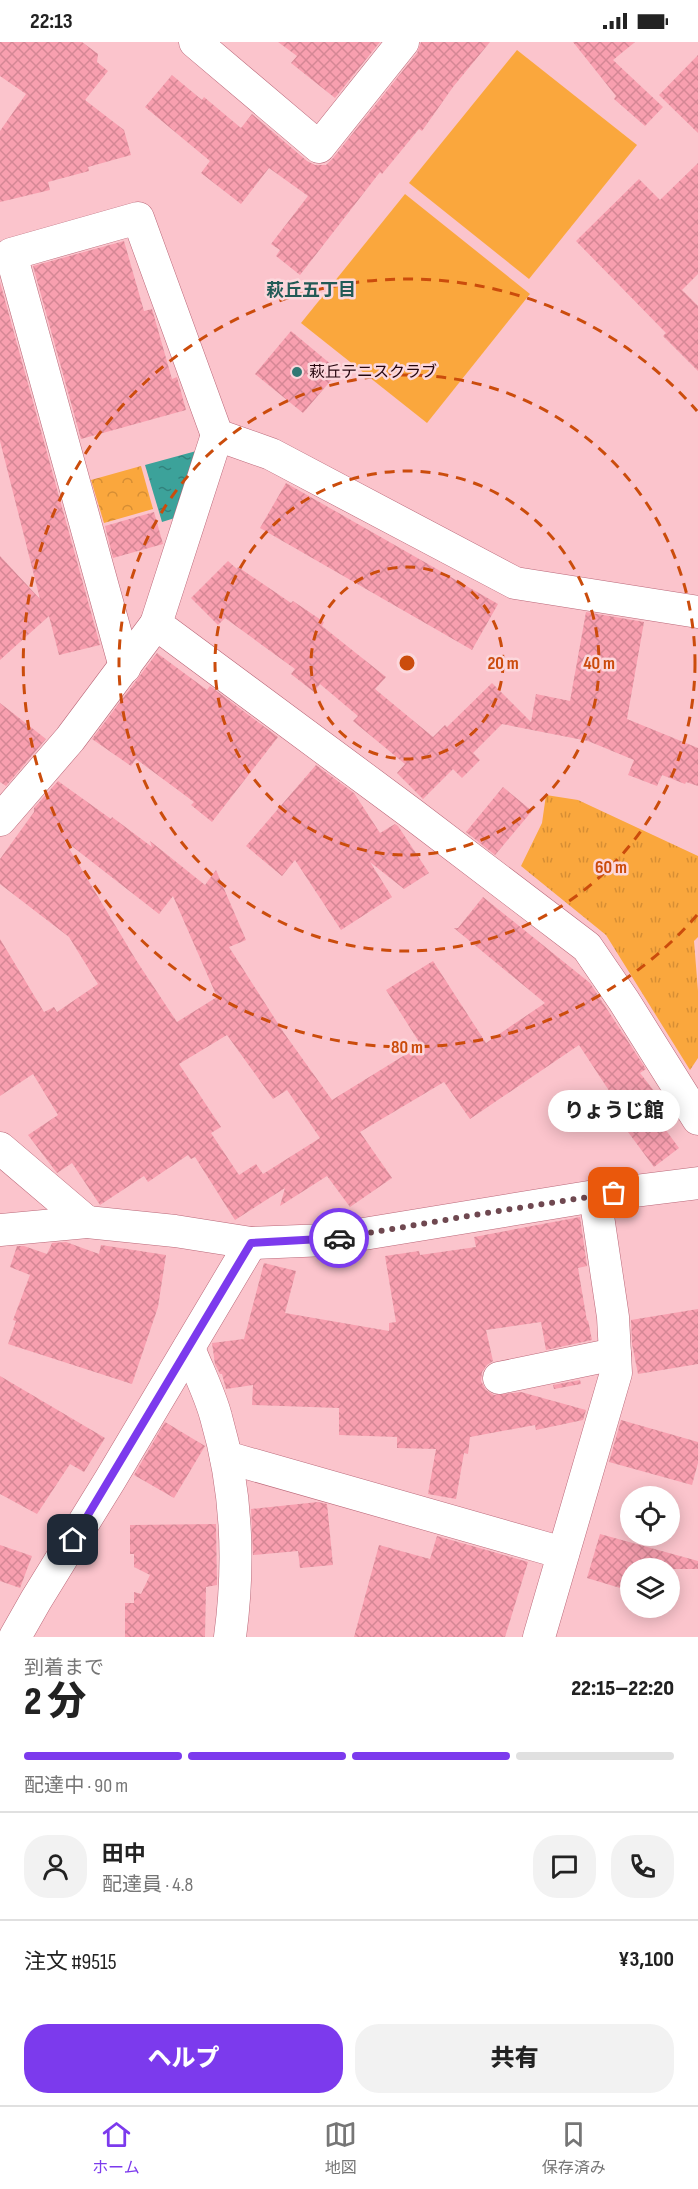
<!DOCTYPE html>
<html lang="ja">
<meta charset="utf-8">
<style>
body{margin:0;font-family:"Sofia Sans Condensed","Noto Sans JP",sans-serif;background:#f2f2f2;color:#222;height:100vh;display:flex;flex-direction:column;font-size:22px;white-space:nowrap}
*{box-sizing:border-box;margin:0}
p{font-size:20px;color:#767676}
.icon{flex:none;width:33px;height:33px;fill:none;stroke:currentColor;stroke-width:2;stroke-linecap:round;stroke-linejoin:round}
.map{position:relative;height:1595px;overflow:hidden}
.panel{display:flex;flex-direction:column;background:#fff;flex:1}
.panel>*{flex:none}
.buttons{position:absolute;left:620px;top:1444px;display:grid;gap:12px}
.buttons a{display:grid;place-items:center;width:60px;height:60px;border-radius:50%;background:#fff;box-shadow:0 3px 15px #0003;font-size:30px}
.pin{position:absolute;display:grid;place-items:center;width:51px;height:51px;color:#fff;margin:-26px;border-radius:12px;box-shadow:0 3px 9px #0006}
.courier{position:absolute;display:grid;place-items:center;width:60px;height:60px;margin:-30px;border:4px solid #7c3aed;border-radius:50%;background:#fff;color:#222;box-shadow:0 2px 8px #0007}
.bubble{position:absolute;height:42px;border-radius:21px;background:#fff;box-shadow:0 3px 15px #0003;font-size:20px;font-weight:800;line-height:42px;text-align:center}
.head em{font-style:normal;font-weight:800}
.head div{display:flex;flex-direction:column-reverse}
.head{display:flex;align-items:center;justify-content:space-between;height:102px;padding:0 24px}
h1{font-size:39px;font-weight:800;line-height:45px}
.bar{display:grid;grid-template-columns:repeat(4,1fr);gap:9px 6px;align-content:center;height:72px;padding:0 24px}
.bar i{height:8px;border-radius:4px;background:#e0e0e0}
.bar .current{background:#7c3aed}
.bar p{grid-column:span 4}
.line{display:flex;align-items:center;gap:15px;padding:0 24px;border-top:2px solid #e0e0e0}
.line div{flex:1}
.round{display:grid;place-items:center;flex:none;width:63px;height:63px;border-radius:24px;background:#f2f2f2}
.primary-button{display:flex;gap:12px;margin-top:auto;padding:12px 24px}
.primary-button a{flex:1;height:69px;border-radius:24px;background:#7c3aed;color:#fff;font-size:24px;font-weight:800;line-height:69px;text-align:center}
.primary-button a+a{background:#f2f2f2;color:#222}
.status{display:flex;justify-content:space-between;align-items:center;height:42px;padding:0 30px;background:#fff;direction:ltr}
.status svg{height:16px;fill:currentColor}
.tab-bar{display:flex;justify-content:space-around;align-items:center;height:84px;border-top:2px solid #e0e0e0;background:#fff;font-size:16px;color:#767676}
.tab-bar a{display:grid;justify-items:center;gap:3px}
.tab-bar .current{color:#7c3aed}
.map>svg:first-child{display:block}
.grass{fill:url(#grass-tufts)}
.forest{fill:url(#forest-crowns)}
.garden{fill:#faa73d}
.water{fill:url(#water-ripples)}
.building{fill:url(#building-cross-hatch);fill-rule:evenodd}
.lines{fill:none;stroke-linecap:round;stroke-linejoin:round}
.minor-casing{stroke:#ba6778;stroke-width:33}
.minor{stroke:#fff;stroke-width:32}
.done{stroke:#6f4850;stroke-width:6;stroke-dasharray:0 10.8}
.route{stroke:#7c3aed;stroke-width:8}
.ring{fill:none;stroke:#cb4c0c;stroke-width:3;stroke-dasharray:10 8}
.poi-dot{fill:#317974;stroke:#fcd7dc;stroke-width:2}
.labels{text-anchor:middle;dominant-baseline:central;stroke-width:5;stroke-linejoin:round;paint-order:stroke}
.poi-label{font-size:16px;fill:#24050d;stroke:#fcd7dc;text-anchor:start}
.neighbourhood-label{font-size:18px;font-weight:bold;fill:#215a56;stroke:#fcd7dc}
.centre{fill:#cb4c0c;stroke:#fcd7dc;stroke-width:3}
.ring-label{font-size:18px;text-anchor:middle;font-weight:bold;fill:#cb4c0c;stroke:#fcd7dc;stroke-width:5;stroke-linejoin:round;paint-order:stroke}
</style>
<div class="status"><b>22:13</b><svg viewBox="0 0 49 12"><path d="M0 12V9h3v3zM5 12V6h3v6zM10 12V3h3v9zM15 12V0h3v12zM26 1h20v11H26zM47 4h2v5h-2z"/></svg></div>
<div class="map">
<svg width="698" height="1595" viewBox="0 0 698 1595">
<defs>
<pattern id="grass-tufts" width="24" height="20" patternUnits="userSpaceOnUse" patternTransform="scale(1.5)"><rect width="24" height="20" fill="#faa73d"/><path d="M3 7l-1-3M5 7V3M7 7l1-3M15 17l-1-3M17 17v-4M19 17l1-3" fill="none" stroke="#d68e34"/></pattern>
<pattern id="forest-crowns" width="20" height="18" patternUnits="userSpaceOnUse" patternTransform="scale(1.5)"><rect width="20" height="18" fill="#faa73d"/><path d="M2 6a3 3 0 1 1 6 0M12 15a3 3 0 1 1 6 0" fill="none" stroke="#d68e34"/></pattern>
<pattern id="water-ripples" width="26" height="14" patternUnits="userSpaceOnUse" patternTransform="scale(1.5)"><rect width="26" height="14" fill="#3ca29a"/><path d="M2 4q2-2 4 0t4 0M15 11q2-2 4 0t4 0" fill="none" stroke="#32827c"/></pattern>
<pattern id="building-cross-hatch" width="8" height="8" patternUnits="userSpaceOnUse" patternTransform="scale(1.5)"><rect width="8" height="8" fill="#f89faf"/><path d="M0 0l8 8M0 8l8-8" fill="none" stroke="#d48795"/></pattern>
</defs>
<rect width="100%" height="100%" fill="#fbc4cc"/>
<polygon class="grass" points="546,753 578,758 698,814 698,895 694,899 698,949 698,1016 690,1028 606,893 521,824 542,781"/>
<polygon class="forest" points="141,424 153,467 104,481 91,438"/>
<g class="garden">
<polygon points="517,8 637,103 529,237 409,141"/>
<polygon points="405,152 530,252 427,381 301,281"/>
</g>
<polygon class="water" points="200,408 178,475 162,480 145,423"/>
<g class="building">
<polygon points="0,0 82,0 98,12 97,20 108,29 85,58 124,88 131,113 88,125 89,129 48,140 50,148 0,160 0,89 26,52 0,34"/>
<polygon points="278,0 380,0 335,56 291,21 297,14"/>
<polygon points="421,0 490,0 453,45 422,89 419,87 382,132 380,130 300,233 276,214 280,208 271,202 308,154 269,126 241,162 201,131 210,119 145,65 172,33 202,58 204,55 241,86 252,72 307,119 315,123 326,123 333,116 417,11"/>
<polygon points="573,0 635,0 613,18 663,65 645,84 614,57 616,54"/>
<polygon points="698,13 698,91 659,53"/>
<polygon points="698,121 698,232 682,248 698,264 698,329 663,294 666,291 576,199 639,137 660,158"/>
<polygon points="124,199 144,269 152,267 172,337 177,335 186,368 81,397 33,224"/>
<polygon points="0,240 100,603 59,613 49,574 0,618 0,514 40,557 0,399"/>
<polygon points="291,289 339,329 303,371 255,332"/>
<polygon points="286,441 498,562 472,608 260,486"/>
<polygon points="154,470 163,502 113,516 105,484"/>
<polygon points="228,519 237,527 238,525 291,561 293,559 324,580 322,584 386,635 375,647 433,695 445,683 447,685 492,641 531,680 536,652 570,659 586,570 644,580 627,677 698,706 698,744 686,740 685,742 662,733 657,744 628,733 634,718 588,699 502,682 473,711 480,718 462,736 453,727 423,757 397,731 405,722 353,679 358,674 320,642 314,650 291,632 295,627 225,576 218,583 191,556"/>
<polygon points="157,611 207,648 210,644 278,695 212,780 191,763 194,760 136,717 131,724 92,697"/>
<polygon points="0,661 46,697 6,744 0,740"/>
<polygon points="316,723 354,751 380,791 395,782 398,784 429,831 404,847 370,820 392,855 341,888 295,818 282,834 246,804"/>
<path d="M58,739L111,777L112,775L152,805L150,799L205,843L216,828L246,898L229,905L284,991L332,1058L421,1003L386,948L433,919L486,1001L545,961L454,886H458L483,855L590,941L646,1027L640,1031L669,1068L657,1076L679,1106L654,1125L625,1086L631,1082L579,1003L470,1077L444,1040L360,1090L392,1136L350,1165L327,1134L280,1164L285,1146L235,1178L195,1115L191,1117L188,1113L148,1140L144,1134L100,1163L72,1121L57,1131L28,1093L58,1073L33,1032L0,1054V897L44,970L54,965L57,970L98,942L69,895L0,842V817L34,770V766ZM64,798L159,872L173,854L217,955L177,980L136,918ZM227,993L273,1057L287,1048L320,1096L263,1132L256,1122L239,1133L211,1091L221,1085L179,1022Z"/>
<polygon points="503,745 532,769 495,813 466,790"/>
<polygon points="580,1175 587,1224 578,1226 587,1279 588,1278 592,1298 546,1308 541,1280 486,1288 493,1319 487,1323 482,1330 481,1339 486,1348 494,1353 521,1350 586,1368 583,1378 536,1388 535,1383 470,1395 468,1412 464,1411 456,1457 428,1452 436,1407 397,1406 397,1395 339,1393 339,1366 252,1363 253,1343 226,1347 222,1332 220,1332 215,1322 212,1301 244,1297 264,1221 296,1229 285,1271 389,1289 389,1281 396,1280 385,1214 419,1209 420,1213 476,1205 474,1195"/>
<polygon points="66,1200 99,1212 101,1203 166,1213 158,1265 132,1342 8,1302 16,1279 13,1278 30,1233 10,1225 17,1204 24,1204 47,1212 52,1201"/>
<polygon points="698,1267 698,1322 638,1332 632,1302 631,1278"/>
<polygon points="0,1334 105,1396 84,1430 70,1422 37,1472 0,1452"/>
<polygon points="580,1338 581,1342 554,1347 553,1343"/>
<polygon points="621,1378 698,1400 698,1421 692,1443 609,1420"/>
<polygon points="165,1380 205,1404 174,1456 134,1433"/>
<polygon points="318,1460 327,1462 333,1523 300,1526 298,1509 253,1513 251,1467"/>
<polygon points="216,1482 217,1543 206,1545 205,1595 125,1595 125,1561 134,1561 134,1550 141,1552 150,1533 134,1525 134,1512 130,1512 130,1483"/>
<polygon points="600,1492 698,1519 698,1527 630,1527 630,1549 587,1536"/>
<polygon points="437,1494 528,1520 505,1595 354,1595 379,1503 430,1517"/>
<polygon points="0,1503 32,1514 20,1546 0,1539"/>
</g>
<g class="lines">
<g class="minor-casing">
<g id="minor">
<polyline points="195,0 319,105 403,0"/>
<polyline points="217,393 156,582 411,771 587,905 624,959 698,1077"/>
<polyline points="125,625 11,212 138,176 217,393 271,412 515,541 698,570"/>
<polyline points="0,778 70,697 156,582"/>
<polyline points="0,1106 87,1180"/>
<polyline points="0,1188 87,1180 175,1189 251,1201 327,1198 595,1154 698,1141"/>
<path d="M189,1306C198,1329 210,1352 216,1375C237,1447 240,1521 230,1595"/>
<polyline points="499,1336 615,1312"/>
<polyline points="226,1415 563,1511"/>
<polyline points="15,1595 36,1558 110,1438 251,1201"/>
<polyline points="539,1595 616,1331 613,1275 595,1154"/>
</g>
</g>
<use href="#minor" class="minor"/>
</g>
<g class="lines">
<polyline class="done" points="339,1196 492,1170 614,1151"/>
<polyline class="route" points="73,1498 251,1201 339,1196"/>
</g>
<g class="ring">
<circle cx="407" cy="621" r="96"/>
<circle cx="407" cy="621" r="192"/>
<circle cx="407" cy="621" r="288"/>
<path d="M697 873A384 384 0 1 1 697 369"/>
</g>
<circle class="poi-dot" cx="297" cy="330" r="6"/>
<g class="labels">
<g class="poi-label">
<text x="309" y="330">萩丘テニスクラブ</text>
</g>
<g class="neighbourhood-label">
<text x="311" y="248">萩丘五丁目</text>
</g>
</g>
<circle cx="407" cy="621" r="9" class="centre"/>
<g class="ring-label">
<text x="503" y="627">20 m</text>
<text x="599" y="627">40 m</text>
<text x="611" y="831">60 m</text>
<text x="407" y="1011">80 m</text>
</g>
</svg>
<div class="buttons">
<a><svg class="icon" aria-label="locate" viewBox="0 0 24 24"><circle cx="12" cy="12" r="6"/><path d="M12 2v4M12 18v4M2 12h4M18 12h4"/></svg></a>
<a><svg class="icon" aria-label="layers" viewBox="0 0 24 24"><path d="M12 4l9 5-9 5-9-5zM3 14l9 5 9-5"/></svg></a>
</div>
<div class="pin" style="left:614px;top:1151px;background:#ea580c"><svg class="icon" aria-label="bag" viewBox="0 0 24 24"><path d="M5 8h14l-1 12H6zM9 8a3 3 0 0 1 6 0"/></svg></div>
<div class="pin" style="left:73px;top:1498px;background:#1f2937"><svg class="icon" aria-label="home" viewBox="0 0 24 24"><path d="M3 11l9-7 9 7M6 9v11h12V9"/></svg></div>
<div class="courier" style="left:339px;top:1196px"><svg class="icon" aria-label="car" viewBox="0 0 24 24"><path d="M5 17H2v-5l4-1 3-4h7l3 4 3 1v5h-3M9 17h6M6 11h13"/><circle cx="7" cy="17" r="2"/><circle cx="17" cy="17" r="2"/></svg></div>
<div class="bubble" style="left:548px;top:1048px;width:132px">りょうじ館</div>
</div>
<section class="panel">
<div class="head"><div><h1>2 分</h1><p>到着まで</p></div><em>22:15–22:20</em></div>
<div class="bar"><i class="current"></i><i class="current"></i><i class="current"></i><i></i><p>配達中 · 90 m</p></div>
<div class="line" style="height:108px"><a class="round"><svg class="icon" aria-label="person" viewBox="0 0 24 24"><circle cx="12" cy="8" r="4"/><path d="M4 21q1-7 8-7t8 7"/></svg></a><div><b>田中</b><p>配達員 · 4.8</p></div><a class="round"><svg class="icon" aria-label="chat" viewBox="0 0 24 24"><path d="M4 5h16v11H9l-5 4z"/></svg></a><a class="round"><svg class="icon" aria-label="phone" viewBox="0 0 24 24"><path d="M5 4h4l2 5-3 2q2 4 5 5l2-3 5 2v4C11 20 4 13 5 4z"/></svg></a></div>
<div class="line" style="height:78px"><div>注文 #9515</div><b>¥3,100</b></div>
<div class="primary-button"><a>ヘルプ</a><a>共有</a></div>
</section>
<nav class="tab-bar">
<a class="current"><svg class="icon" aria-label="home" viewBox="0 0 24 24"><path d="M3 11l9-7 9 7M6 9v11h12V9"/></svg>ホーム</a>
<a><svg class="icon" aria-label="map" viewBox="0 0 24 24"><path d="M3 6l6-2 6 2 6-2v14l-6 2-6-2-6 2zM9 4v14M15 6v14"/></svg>地図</a>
<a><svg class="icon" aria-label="saved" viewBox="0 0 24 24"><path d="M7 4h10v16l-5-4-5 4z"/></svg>保存済み</a>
</nav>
